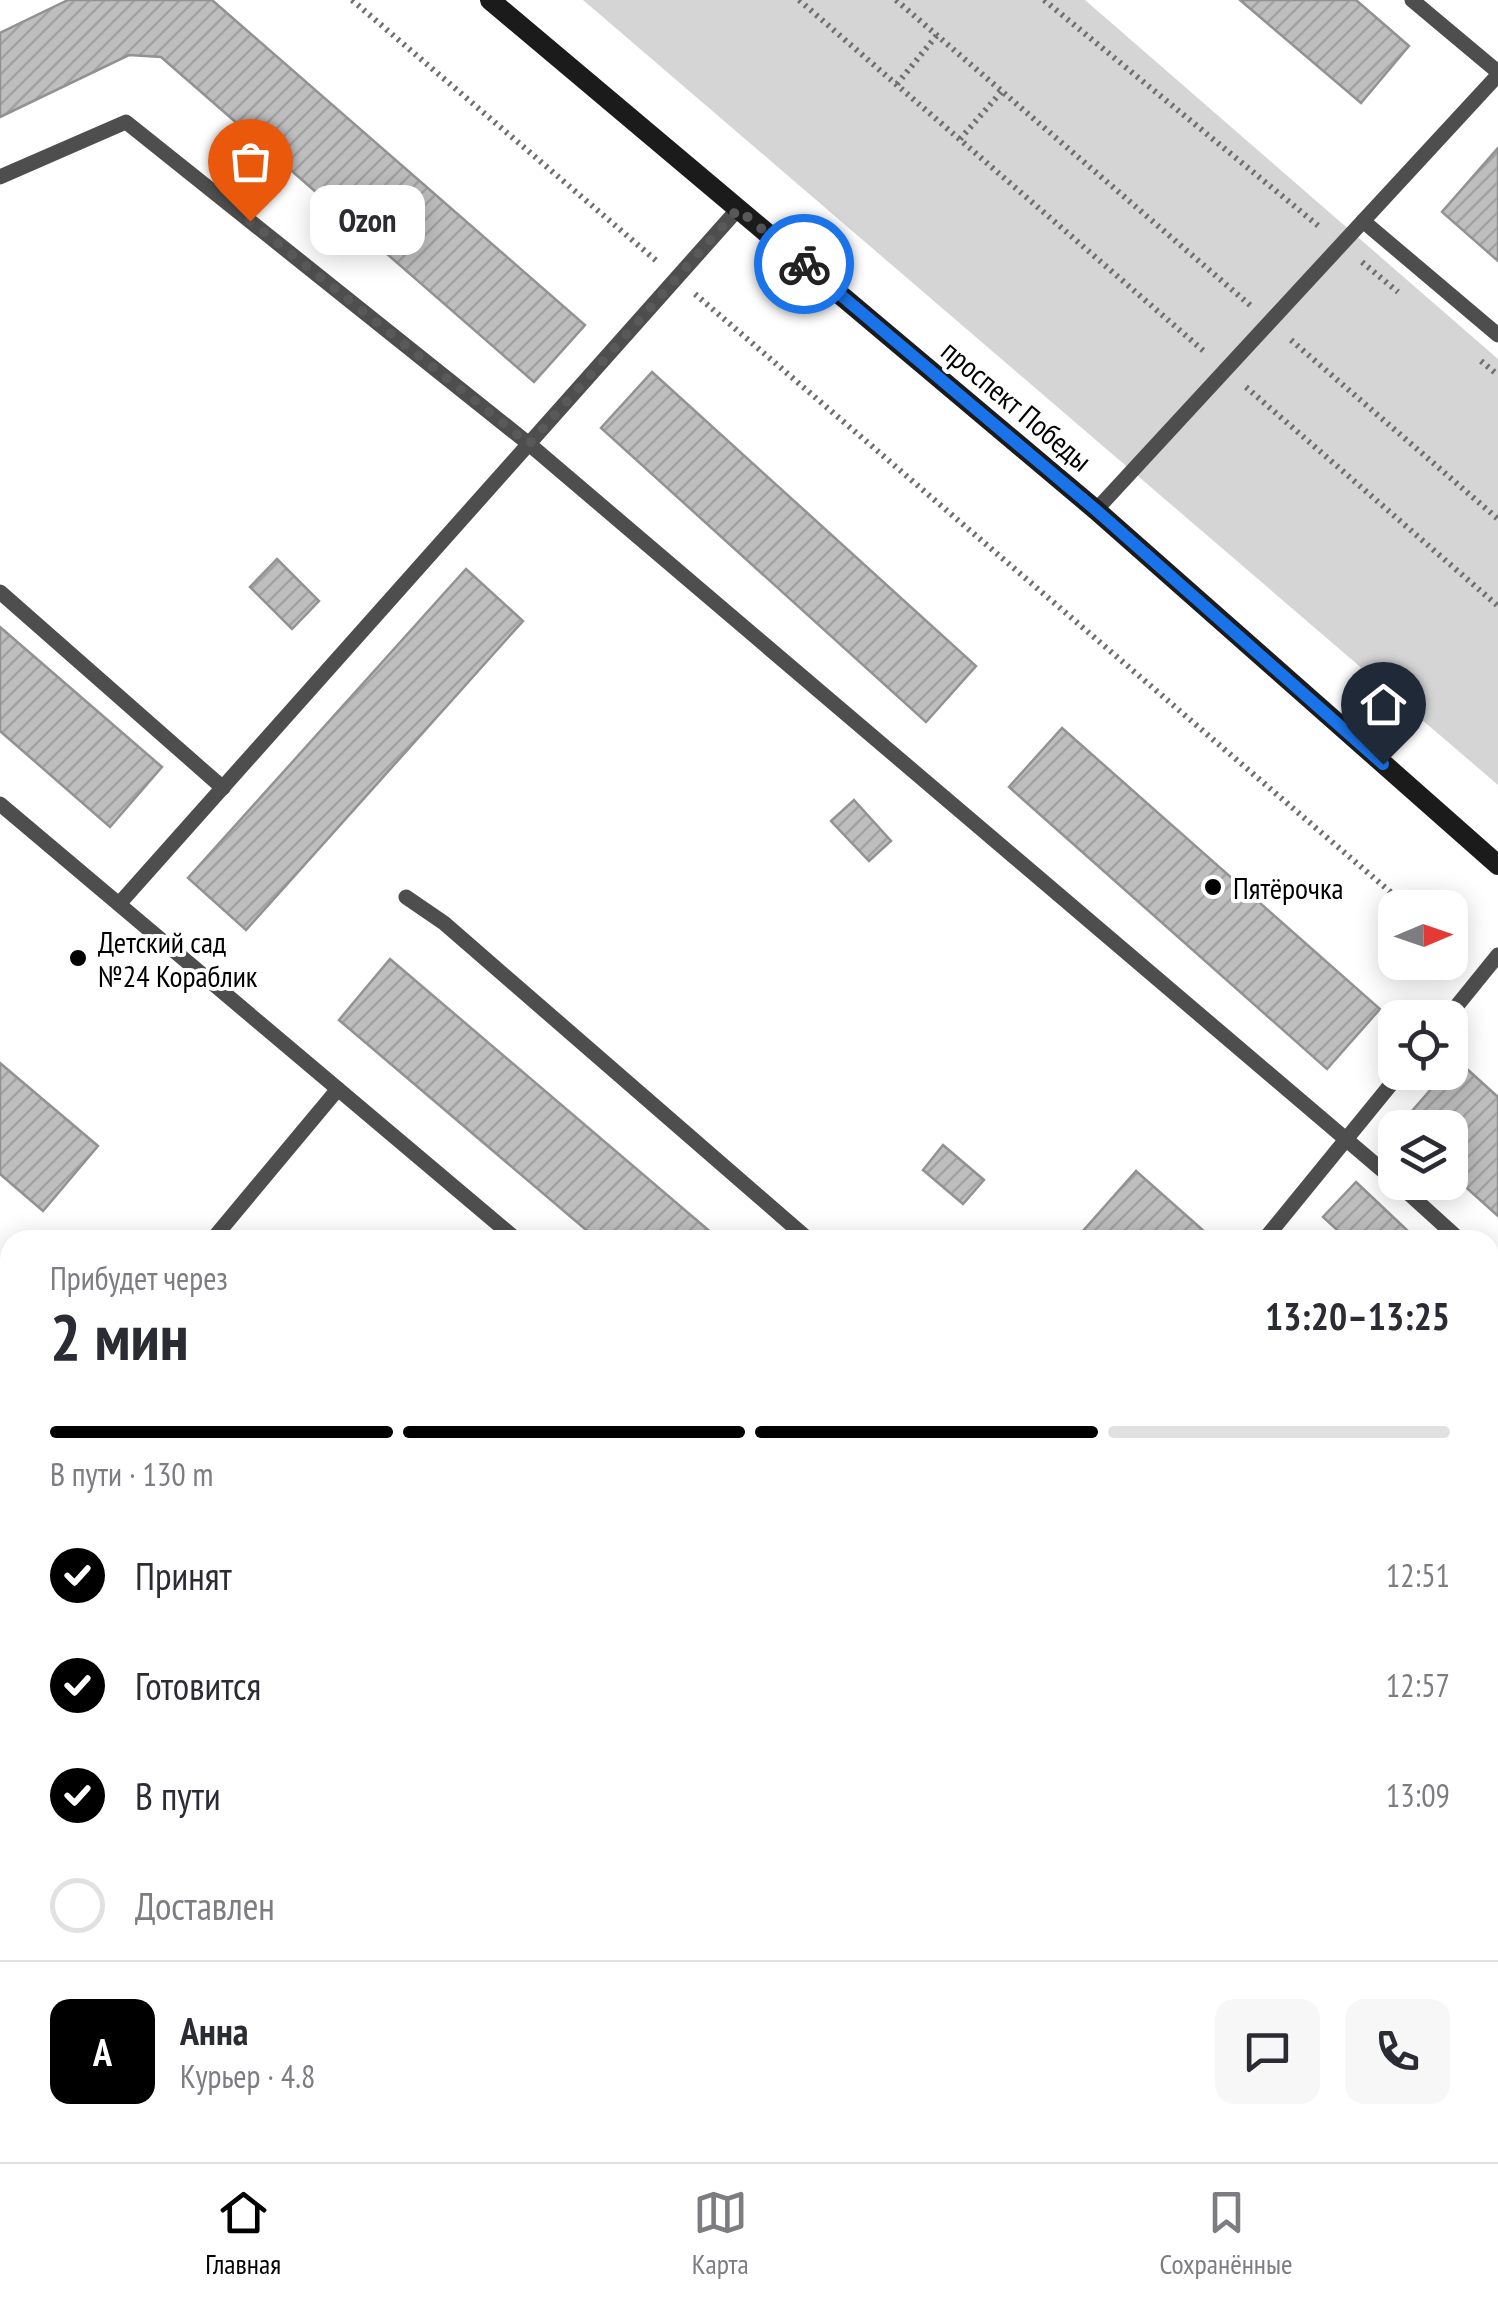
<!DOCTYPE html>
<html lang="ru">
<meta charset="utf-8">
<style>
body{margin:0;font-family:"PT Sans Narrow",sans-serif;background:#f7f7f7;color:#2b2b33;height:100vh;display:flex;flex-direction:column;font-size:38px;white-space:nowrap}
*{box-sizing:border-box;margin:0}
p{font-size:32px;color:#7c7c81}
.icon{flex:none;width:55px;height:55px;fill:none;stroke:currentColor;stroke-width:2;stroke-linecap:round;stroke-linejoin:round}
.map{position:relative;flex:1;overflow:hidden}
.panel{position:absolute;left:0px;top:1230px;width:1500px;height:932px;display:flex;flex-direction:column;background:#fff;border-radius:30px 30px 0 0;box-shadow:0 5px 25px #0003}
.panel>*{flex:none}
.needle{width:65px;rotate:88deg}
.fabs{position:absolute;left:1378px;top:890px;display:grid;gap:20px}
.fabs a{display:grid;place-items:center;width:90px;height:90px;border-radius:20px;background:#fff;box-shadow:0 5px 25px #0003;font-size:50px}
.pin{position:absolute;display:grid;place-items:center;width:85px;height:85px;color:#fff;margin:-102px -42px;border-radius:50% 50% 50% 0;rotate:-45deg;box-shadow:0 0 10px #0007}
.pin .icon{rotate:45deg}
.courier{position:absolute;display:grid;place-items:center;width:100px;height:100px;margin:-50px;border:8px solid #1a73e8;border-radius:50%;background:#fff;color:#222;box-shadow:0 2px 12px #0007}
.bubble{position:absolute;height:70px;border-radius:20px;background:#fff;box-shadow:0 5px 25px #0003;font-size:32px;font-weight:800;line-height:70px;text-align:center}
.overview em{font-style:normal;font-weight:800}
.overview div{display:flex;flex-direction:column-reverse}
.overview{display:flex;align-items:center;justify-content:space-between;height:170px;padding:0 50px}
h1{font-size:65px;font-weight:800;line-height:75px}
.bar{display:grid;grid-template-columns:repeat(4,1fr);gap:15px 10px;align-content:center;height:120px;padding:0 50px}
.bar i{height:12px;border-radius:8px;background:#e1e1e2}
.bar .active{background:#000}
.bar p{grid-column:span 4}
.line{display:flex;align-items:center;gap:25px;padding:0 50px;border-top:2px solid #e1e1e2}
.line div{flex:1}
.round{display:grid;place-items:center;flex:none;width:105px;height:105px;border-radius:20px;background:#f7f7f7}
ol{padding:0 50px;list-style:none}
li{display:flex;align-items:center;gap:30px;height:110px}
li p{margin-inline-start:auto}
li .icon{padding:10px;border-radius:50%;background:#000;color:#fff;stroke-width:4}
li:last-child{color:#7c7c81}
li i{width:55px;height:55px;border:5px solid #e1e1e2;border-radius:50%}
.dock{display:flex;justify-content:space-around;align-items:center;height:140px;border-top:2px solid #e1e1e2;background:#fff;font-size:28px;color:#7c7c81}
.dock a{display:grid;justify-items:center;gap:5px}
.dock .active{color:#000}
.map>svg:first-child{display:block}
.park{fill:#d5d5d5}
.building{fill:url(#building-hatch);stroke:#929292;stroke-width:2.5}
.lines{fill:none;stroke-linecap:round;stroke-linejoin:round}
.path{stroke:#707070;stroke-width:6;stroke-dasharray:2.5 5;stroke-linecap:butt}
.lane{stroke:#4e4e4e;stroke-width:15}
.secondary{stroke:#1b1b1b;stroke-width:20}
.done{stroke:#595959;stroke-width:10;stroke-dasharray:0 18}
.route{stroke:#1a73e8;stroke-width:12}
.poi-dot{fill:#000;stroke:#fff;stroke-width:4}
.labels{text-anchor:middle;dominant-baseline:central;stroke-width:8;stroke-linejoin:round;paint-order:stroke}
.street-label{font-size:30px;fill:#000;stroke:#fff}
.poi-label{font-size:30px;fill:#000;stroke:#fff;text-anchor:start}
</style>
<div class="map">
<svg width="1498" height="2162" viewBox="0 0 1498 2162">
<defs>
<pattern id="building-hatch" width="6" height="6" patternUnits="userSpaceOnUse" patternTransform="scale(2.5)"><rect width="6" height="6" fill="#bebebe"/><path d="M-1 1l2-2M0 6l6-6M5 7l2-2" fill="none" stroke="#a2a2a2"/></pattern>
</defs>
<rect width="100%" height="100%" fill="#fff"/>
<polygon class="park" points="583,0 1085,0 1498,359 1498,785"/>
<g class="building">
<polygon points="68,0 212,0 585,325 534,382 161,57 129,55 0,117 0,33"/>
<polygon points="1240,0 1356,0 1409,46 1361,103"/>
<polygon points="1498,148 1498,261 1442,212"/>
<polygon points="652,372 976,666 926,722 601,428"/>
<polygon points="277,559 319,601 292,629 250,587"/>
<polygon points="466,569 523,621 246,930 188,878"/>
<polygon points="0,627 162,767 110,827 0,731"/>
<polygon points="1062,728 1380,1009 1327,1069 1009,787"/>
<polygon points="854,800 891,841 869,861 831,821"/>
<polygon points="390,959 720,1240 598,1240 339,1020"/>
<polygon points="1457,1060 1498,1097 1498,1216 1450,1173 1450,1128 1398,1127 1446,1072 1450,1072"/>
<polygon points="0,1063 98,1146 43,1211 0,1174"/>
<polygon points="943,1145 984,1180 963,1204 923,1170"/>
<polygon points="1136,1171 1205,1232 1197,1240 1075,1240"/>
<polygon points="1356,1182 1408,1231 1400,1240 1348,1240 1323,1217"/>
<polygon points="1498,1853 1498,1974 1490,1984 1490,1862"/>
<polygon points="0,2011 10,2019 10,2112 0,2103"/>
<polygon points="57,2152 165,2152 176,2162 68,2162"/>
<polygon points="1035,2152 1203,2152 1214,2162 1027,2162"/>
</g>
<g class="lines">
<g class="path">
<polyline points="352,0 659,263"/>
<polyline points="799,0 1206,353"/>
<polyline points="896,0 1251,306"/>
<polyline points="1044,0 1321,228"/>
<polyline points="897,84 937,35"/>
<polyline points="960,139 1002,91"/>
<polyline points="1362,262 1398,292"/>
<polyline points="695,294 1409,908"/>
<polyline points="1291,340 1498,519"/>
<polyline points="1481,361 1498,375"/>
<polyline points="1246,387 1498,606"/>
<polyline points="1450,943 1464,955"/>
</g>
<g class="lane">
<polyline points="1412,0 1498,72"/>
<polyline points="0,177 126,122 529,444 1395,1181"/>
<polyline points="1363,221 1498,335"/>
<polyline points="1096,510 1498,75"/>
<polyline points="0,592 223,788"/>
<polyline points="0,804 517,1240"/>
<polyline points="406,897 444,923 809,1240"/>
<polyline points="119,904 738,209"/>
<polyline points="1447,1018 1498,955"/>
<polyline points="1396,1182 1460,1240"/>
<polyline points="212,1240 338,1089"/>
<polyline points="1264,1240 1401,1072"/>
<polyline points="1490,1267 1498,1274"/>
<polyline points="0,1494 10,1482"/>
<polyline points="1490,1782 1498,1773"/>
<polyline points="0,1891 10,1900"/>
<polyline points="1490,2065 1498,2072"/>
<polyline points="307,2152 318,2162"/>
</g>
<polyline class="secondary" points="490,0 1096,510 1498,865"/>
</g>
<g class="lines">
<polyline class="done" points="250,221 529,444 738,209 804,264"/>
<polyline class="route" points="804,264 1096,510 1383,764"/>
</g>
<g class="poi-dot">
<circle cx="1213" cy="887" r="10"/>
<circle cx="78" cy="958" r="10"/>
</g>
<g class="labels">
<g class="street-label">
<text transform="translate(1017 405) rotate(40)">проспект Победы</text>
</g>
<g class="poi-label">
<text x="1233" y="887">Пятёрочка</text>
<text x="98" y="941">Детский сад<tspan x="98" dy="34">№24 Кораблик</tspan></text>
</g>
</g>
</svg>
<div class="fabs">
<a><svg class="needle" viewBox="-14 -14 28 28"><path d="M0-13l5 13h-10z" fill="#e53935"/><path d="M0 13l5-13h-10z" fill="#7c7c81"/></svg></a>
<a><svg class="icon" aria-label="locate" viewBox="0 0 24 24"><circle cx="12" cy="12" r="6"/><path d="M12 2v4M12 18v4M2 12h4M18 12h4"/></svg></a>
<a><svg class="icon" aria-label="layers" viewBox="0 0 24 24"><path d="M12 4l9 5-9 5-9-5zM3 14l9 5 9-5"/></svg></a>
</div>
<div class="pin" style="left:250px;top:221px;background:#ea580c"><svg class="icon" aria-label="bag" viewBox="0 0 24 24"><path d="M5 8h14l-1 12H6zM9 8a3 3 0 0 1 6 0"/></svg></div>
<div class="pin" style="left:1383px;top:764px;background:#1f2937"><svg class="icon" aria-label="home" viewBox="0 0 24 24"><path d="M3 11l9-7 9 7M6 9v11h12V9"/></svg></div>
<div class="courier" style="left:804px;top:264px"><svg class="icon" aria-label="bike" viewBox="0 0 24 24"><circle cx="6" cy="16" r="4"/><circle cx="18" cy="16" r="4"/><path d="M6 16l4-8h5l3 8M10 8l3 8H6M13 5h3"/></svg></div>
<div class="bubble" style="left:310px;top:185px;width:115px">Ozon</div>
<section class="panel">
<div class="overview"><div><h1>2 мин</h1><p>Прибудет через</p></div><em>13:20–13:25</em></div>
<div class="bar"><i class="active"></i><i class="active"></i><i class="active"></i><i></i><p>В пути · 130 m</p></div>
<ol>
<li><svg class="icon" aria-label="check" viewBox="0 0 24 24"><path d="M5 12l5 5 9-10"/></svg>Принят<p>12:51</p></li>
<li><svg class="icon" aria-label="check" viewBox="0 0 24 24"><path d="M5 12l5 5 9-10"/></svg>Готовится<p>12:57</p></li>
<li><svg class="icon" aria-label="check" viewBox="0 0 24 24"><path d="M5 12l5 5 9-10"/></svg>В пути<p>13:09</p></li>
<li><i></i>Доставлен</li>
</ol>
<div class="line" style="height:180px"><b class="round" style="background:#000;color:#fff">А</b><div><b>Анна</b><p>Курьер · 4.8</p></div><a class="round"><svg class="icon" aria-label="chat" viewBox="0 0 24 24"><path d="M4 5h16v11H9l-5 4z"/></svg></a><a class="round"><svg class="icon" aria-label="phone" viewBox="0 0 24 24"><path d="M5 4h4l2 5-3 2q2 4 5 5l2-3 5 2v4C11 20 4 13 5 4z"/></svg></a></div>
</section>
</div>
<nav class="dock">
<a class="active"><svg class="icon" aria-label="home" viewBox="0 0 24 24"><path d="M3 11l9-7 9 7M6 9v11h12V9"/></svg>Главная</a>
<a><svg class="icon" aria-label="map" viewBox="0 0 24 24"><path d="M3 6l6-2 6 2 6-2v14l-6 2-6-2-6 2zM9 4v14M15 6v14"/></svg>Карта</a>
<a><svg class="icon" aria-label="saved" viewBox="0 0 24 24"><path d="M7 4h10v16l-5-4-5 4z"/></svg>Сохранённые</a>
</nav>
